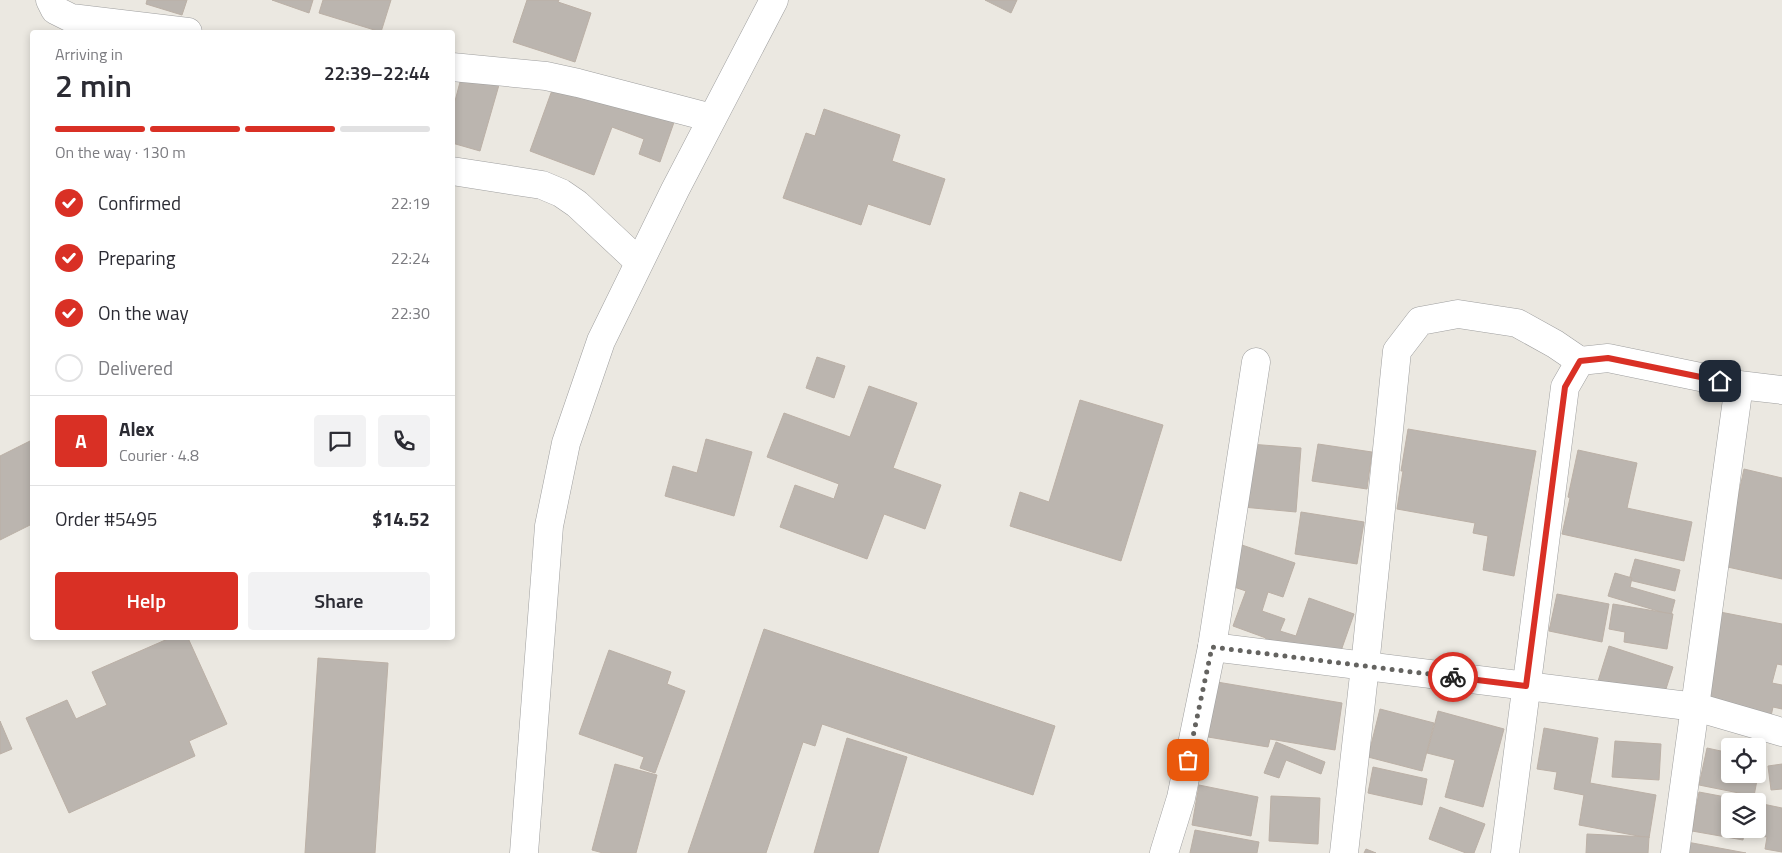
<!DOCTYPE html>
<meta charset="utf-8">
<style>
body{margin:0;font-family:"Titillium Web",sans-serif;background:#f2f2f3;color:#2b2b33;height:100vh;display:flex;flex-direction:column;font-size:19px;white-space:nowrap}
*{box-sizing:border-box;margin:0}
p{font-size:16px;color:#7c7c81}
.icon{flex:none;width:28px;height:28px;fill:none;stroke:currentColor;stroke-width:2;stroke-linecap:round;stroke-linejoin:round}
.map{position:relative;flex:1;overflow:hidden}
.drawer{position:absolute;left:30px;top:30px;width:425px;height:610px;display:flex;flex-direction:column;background:#fff;border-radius:5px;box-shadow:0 2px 8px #0003}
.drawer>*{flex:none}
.buttons{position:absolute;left:1721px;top:738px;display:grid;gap:10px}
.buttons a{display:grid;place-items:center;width:45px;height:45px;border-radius:5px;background:#fff;box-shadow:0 2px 8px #0003;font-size:25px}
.pin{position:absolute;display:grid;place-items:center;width:42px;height:42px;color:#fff;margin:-21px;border-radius:10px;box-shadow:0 2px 8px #0006}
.courier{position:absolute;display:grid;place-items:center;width:50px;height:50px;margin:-25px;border:4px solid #d93025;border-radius:50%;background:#fff;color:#222;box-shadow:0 1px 6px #0007}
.summary em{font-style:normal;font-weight:600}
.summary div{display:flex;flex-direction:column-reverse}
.summary{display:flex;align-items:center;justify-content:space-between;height:85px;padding:0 25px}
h1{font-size:32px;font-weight:600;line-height:38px}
.bar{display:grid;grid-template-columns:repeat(4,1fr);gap:8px 5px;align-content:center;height:60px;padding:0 25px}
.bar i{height:6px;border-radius:4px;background:#e1e1e2}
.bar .active{background:#d93025}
.bar p{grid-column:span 4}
.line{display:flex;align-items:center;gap:12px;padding:0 25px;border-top:1px solid #e1e1e2}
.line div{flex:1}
.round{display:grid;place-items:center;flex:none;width:52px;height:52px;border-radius:5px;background:#f2f2f3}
ol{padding:0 25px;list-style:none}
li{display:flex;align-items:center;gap:15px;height:55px}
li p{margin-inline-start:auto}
li .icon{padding:5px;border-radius:50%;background:#d93025;color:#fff;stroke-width:4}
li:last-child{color:#7c7c81}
li i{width:28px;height:28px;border:2px solid #e1e1e2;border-radius:50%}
.action{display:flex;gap:10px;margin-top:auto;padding:10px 25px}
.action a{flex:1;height:58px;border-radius:5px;background:#d93025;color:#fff;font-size:20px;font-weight:600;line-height:58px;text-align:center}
.action a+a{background:#f2f2f3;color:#2b2b33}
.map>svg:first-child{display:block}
.building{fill:#bbb5af;stroke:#bbb0a6}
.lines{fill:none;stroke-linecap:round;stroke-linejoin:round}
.minor-casing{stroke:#9f9f9f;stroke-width:29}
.minor{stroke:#fff;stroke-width:28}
.done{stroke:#646360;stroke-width:5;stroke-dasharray:0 9}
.route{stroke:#d93025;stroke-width:6}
</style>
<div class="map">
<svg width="1782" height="853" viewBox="0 0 1782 853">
<rect width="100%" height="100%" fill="#ebe8e1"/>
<g class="building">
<polygon points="147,0 187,0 182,15 146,4"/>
<polygon points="272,0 313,0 309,13"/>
<polygon points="323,0 391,0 381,32 319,13"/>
<polygon points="527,0 559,0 558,2 591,13 575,62 513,42"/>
<polygon points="985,0 1017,0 1011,13"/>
<polygon points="464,67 501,78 480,151 452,143 452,100 455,101"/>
<polygon points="555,82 646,116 651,101 678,111 660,162 639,154 644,139 612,127 594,175 530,151"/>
<polygon points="824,109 900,135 892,161 945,179 930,225 868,204 861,225 783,198 806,133 815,136"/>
<polygon points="817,357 845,366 834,398 806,388"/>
<polygon points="869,386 917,403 893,468 941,485 925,529 884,514 867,559 780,527 795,485 834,499 839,484 767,457 784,413 850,437"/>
<polygon points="1080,400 1163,425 1121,561 1010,526 1020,492 1049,502"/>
<polygon points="1408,429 1536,451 1514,576 1483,570 1488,536 1473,533 1475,523 1397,509 1403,471 1401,471"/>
<polygon points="706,439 752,452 734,516 665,496 673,466 697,473"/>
<polygon points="32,440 32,524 0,540 0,456"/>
<polygon points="1237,443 1301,448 1296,512 1232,506"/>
<polygon points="1318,444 1372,452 1367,489 1312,481"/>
<polygon points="1578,450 1637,463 1627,508 1692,522 1684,561 1562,534 1570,498 1568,497"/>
<polygon points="1744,469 1782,478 1782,579 1723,566"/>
<polygon points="1301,512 1364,522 1357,564 1295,554"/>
<polygon points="1236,543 1295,563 1283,597 1268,592 1262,611 1285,619 1280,631 1296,636 1309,598 1354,614 1336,665 1265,641 1266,638 1233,626 1246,591 1222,583"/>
<polygon points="1635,559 1680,570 1675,591 1629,580"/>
<polygon points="1615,573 1632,578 1630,587 1675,600 1671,615 1608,596"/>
<polygon points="1557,594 1609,604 1602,642 1549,631"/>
<polygon points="1613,604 1673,614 1667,649 1624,642 1625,632 1609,629"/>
<polygon points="1720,612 1782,624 1782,665 1777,664 1772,683 1782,685 1782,709 1773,707 1770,721 1701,707"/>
<polygon points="764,629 1055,726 1033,795 822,724 815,746 803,742 766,853 688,853"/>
<polygon points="170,638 188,638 227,724 189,741 195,756 69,813 26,718 67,700 76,719 107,705 92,672"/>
<polygon points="1609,646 1673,667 1658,714 1594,694"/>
<polygon points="609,650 671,672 667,684 685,691 655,773 640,768 644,757 579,734"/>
<polygon points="318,658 388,663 375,853 305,853"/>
<polygon points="1217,682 1342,703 1335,750 1270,739 1268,747 1208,737"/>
<polygon points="1380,709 1434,723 1422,771 1368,757"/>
<polygon points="1438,711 1504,729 1483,807 1445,797 1455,760 1427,753"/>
<polygon points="0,721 12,749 0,754"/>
<polygon points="1544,728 1598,738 1590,783 1656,795 1649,838 1579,825 1584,795 1554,789 1557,772 1537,769"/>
<polygon points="847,738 907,757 878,853 814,853"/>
<polygon points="1615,741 1661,744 1659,780 1612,777"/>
<polygon points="1276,742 1325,762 1321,774 1286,760 1279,778 1264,773"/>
<polygon points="1707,748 1730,753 1730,774 1758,774 1758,758 1761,759 1754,796 1699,785"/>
<polygon points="615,764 657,775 636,853 603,853 592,850"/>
<polygon points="1782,764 1782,789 1771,790 1768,766"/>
<polygon points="1373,767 1427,779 1422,805 1368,793"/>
<polygon points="1199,785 1258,797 1251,836 1192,825"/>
<polygon points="1699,792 1747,801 1730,801 1730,829 1758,829 1758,803 1782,808 1782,852 1765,849 1767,837 1744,833 1743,840 1692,831"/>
<polygon points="1271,796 1320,798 1318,844 1269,841"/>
<polygon points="1440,807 1485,824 1474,853 1466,853 1429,839"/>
<polygon points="1195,830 1259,842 1257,853 1190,853"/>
<polygon points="1587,834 1649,837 1648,853 1586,853"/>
<polygon points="1687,842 1746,853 1685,853"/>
<polygon points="1366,849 1376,853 1364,853"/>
</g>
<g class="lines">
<g class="minor-casing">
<g id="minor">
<polyline points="50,0 55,10 71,18 188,32"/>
<polyline points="452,67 546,76 578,83 712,118"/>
<polyline points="452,171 542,185 561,193 577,204 639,262"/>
<polyline points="1212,647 1696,707 1782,732"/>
<polyline points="524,853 549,526 566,443 601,341 675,190 774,0"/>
<polyline points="1164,853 1181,798 1212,647 1256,362"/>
<polyline points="1344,853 1365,666 1397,351 1420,321 1458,314 1517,323 1555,344 1580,361"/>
<polyline points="1505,853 1565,387 1580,361 1608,358 1739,385 1782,390"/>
<polyline points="1675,853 1739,385"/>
</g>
</g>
<use href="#minor" class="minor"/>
</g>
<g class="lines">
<polyline class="done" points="1188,760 1212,647 1453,677"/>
<polyline class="route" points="1453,677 1526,686 1565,387 1580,361 1608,358 1720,381"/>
</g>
</svg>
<div class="buttons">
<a><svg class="icon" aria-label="locate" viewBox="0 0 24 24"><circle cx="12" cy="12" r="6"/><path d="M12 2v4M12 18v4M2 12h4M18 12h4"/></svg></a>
<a><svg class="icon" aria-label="layers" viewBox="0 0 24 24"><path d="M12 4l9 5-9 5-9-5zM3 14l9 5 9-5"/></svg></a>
</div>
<div class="pin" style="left:1188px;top:760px;background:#ea580c"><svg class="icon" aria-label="bag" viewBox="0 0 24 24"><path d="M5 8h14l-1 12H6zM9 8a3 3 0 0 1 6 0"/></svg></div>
<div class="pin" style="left:1720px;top:381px;background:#1f2937"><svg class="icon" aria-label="home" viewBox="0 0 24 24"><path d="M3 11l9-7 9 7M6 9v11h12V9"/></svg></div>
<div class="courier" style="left:1453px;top:677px"><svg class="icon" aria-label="bike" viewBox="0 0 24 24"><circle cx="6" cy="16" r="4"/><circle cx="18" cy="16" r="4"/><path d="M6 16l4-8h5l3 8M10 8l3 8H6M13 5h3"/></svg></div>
<section class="drawer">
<div class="summary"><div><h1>2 min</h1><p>Arriving in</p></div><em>22:39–22:44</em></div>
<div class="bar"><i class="active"></i><i class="active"></i><i class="active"></i><i></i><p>On the way · 130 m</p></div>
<ol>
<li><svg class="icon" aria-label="check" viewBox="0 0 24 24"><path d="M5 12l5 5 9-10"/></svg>Confirmed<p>22:19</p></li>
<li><svg class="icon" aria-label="check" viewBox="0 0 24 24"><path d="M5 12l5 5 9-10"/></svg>Preparing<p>22:24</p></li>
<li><svg class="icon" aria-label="check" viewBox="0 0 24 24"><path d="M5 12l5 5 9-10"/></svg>On the way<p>22:30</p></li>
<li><i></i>Delivered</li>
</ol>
<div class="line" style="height:90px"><b class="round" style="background:#d93025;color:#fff">A</b><div><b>Alex</b><p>Courier · 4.8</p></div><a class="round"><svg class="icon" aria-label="chat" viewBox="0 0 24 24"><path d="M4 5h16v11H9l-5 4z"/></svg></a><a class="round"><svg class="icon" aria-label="phone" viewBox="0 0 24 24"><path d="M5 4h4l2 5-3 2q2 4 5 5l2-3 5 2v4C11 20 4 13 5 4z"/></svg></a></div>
<div class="line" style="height:65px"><div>Order #5495</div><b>$14.52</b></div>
<div class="action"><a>Help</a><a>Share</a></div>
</section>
</div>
